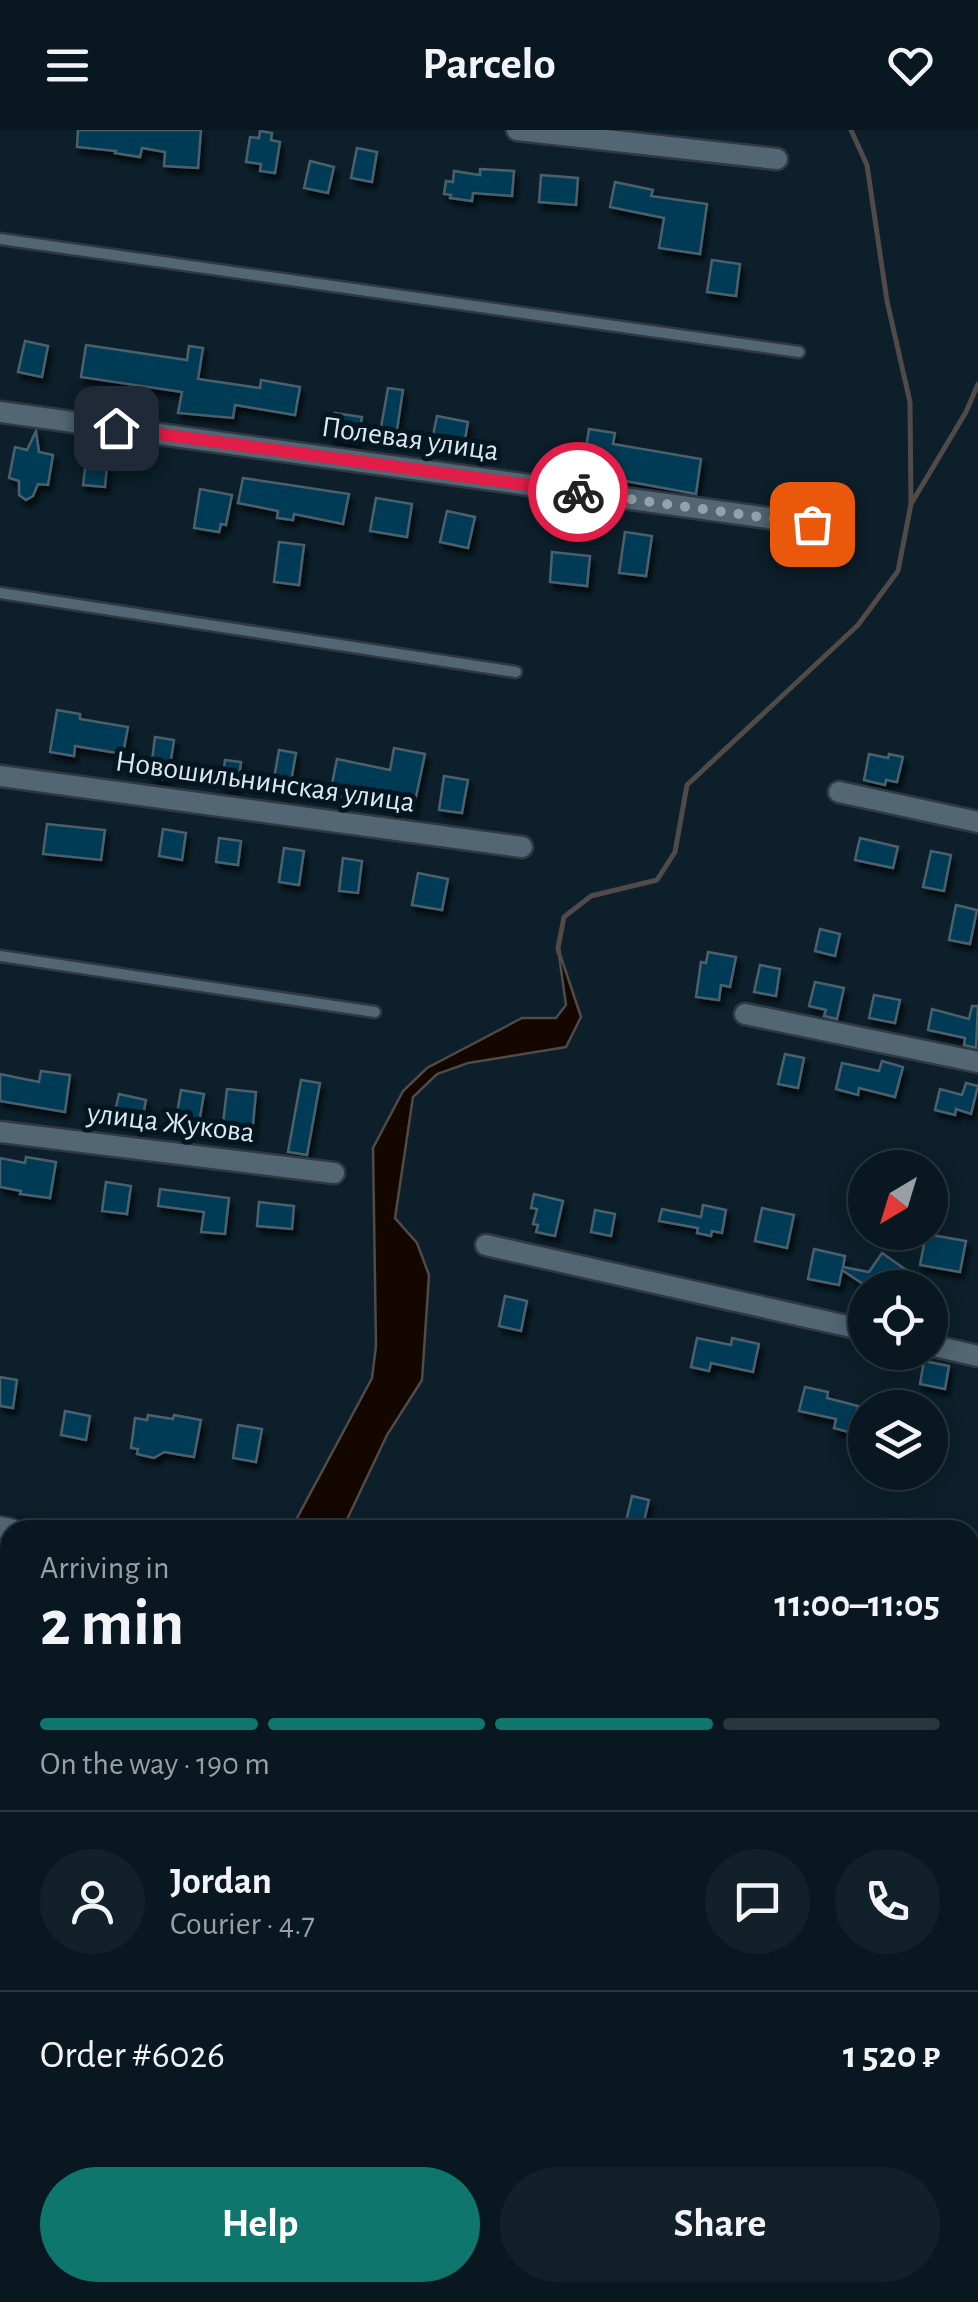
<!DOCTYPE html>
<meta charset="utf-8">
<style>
body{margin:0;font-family:"Alegreya Sans",sans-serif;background:#122029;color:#f1f3f6;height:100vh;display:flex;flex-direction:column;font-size:38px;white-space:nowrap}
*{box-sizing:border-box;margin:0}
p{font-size:32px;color:#999fa5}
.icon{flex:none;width:55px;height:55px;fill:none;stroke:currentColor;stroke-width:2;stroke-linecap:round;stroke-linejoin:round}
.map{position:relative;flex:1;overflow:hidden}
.sheet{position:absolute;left:0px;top:1390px;width:980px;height:782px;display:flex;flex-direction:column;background:#091720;border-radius:30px 30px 0 0;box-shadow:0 5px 25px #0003,0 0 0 2px #29363e}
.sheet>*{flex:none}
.needle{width:65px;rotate:218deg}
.controls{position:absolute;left:848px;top:1020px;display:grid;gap:20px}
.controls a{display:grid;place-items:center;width:100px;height:100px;border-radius:50%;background:#091720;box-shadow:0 5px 25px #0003,0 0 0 2px #29363e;font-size:50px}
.pin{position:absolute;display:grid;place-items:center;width:85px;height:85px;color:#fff;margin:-42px;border-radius:20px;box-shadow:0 5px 15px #0006}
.courier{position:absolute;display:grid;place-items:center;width:100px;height:100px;margin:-50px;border:8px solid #e11d48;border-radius:50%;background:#fff;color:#222;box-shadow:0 2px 12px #0007}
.headline em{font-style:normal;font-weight:700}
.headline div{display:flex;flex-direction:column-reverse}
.headline{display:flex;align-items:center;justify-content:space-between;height:170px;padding:0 40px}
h1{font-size:65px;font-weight:700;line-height:75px}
.bar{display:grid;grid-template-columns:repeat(4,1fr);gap:15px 10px;align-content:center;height:120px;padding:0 40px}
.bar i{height:12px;border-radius:8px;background:#29363e}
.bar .active{background:#0f766e}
.bar p{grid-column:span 4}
.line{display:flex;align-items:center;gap:25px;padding:0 40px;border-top:2px solid #29363e}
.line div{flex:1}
.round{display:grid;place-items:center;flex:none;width:105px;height:105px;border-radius:52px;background:#122029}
.primary-button{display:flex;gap:20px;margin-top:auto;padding:20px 40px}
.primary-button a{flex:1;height:115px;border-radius:60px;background:#0f766e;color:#fff;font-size:40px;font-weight:700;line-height:115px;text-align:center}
.primary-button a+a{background:#122029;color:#f1f3f6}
header{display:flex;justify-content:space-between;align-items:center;height:130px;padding:0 40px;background:#091720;font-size:45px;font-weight:700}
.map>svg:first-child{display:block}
.forest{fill:#5d4015}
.water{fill:#140700;stroke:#504a48;stroke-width:2.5}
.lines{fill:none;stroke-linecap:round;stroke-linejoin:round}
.stream{stroke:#504a48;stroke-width:5}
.building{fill:#053b56;stroke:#4b606d;stroke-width:2.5;filter:url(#shadow)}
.service-casing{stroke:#303943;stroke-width:15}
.minor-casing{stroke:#303943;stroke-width:25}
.tertiary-casing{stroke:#303943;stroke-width:30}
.secondary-casing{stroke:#303943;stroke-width:32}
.service{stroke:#526674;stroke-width:10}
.minor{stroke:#526674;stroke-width:20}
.tertiary{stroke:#526674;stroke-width:25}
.secondary{stroke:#526674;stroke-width:28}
.done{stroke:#93a2ab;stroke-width:10;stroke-dasharray:0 18}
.route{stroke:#e11d48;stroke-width:12}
.labels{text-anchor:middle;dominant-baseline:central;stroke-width:10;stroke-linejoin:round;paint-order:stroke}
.street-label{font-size:30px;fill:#dce8f0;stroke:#041620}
</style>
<header><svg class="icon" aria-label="menu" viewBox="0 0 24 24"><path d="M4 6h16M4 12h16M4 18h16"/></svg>Parcelo<svg class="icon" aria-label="heart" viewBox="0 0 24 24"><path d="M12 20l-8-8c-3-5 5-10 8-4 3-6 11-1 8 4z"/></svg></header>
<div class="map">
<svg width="978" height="2172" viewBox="0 0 978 2172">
<defs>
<filter id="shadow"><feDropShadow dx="3.5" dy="6" stdDeviation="2.5" flood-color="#0009"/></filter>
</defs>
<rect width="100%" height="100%" fill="#0c1f2a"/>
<g class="forest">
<polygon points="970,1787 978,1790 978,2085 970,2095"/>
<polygon points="849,2163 932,2163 929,2172 859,2172"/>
</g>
<polygon class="water" points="558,818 581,887 566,917 468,933 437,944 413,967 395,1088 417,1113 429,1145 422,1250 387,1305 342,1400 303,1400 296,1390 372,1248 376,1216 373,1018 403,961 427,938 522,888 556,888 566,875"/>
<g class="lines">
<g class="stream">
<polyline points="911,374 966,282 978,254"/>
<polyline points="559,823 558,818 564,787 591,766 657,750 675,722 687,655 858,495 898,441 911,374 910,272 887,171 867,35 851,0"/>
<polyline points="0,1932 10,1904"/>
</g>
</g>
<g class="building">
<polygon points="78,0 201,0 198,38 164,36 165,22 142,18 140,27 115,23 116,21 77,17"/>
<polygon points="260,1 272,3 271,10 280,12 275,43 260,41 261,34 246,32 250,7 259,8"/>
<polygon points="357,18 377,22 372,52 351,48"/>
<polygon points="310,31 334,37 328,63 304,58"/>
<polygon points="480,39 514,41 512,66 473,63 472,71 450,68 451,65 444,64 446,51 453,52 454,41 480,45"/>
<polygon points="541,45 578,48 576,75 539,72"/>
<polygon points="615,52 653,60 651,66 707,74 700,124 659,118 664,88 610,77"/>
<polygon points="712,130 740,134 736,166 707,162"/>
<polygon points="25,211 48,216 42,247 18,242"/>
<polygon points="86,215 187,230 189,216 203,218 198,249 260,258 261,250 300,257 295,285 235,275 233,288 178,283 182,262 81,247"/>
<polygon points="388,258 403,260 397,300 381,297"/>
<polygon points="335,283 362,287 357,313 331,309"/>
<polygon points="437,286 468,292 463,321 431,315"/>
<polygon points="589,299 615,303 613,314 701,329 696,364 582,343"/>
<polygon points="36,301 39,322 53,325 48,355 38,354 33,366 26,370 19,365 19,351 9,348 15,317 27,320"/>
<polygon points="87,324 108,326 105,357 83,355"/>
<polygon points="243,348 349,364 343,394 294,384 293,390 277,388 278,381 238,373"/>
<polygon points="200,359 232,365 226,395 221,394 219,402 194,398"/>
<polygon points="376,368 412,374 407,407 370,401"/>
<polygon points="447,381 475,387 468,418 440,412"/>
<polygon points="625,402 652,406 646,446 619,443"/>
<polygon points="279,412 304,415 299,455 274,452"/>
<polygon points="552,422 590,426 587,456 550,452"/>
<polygon points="57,580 80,584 80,589 128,597 123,624 75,616 74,626 50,622"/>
<polygon points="155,607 174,610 168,650 150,647"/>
<polygon points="394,618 425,624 413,681 330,664 337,629 390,640"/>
<polygon points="279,620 296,623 289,663 272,660"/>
<polygon points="869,624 888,628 889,624 903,627 897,652 886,650 885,655 864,650"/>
<polygon points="225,630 241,632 238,658 222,656"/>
<polygon points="444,646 468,650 462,683 439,680"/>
<polygon points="47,694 105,700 101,730 43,724"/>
<polygon points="163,699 186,703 182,730 159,726"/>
<polygon points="219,708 241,711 238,735 216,732"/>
<polygon points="860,708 898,717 893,738 855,730"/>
<polygon points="284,718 304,721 299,755 279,752"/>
<polygon points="931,721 951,725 944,761 923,757"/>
<polygon points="343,728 362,731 358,763 339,761"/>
<polygon points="418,743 448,749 442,780 412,775"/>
<polygon points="956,775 977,780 970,814 949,810"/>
<polygon points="820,799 840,804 835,826 815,821"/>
<polygon points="708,822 736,827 730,857 721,855 719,870 696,867 701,832 706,833"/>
<polygon points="760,835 780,839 776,866 754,862"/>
<polygon points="815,852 844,858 837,889 824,886 826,880 809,876"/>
<polygon points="874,865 900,870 895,893 869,888"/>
<polygon points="972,876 978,876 976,918 964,915 965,908 928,900 932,879 969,889"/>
<polygon points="785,924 804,928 798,958 778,954"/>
<polygon points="882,931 903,937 895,967 859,958 858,965 836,959 842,933 879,941"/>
<polygon points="41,941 70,945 65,982 0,971 0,944 39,952"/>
<polygon points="301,950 320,953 307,1025 288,1022"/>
<polygon points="966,953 978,956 971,984 956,979 955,985 935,980 940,959 962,965"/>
<polygon points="227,959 256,962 252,1005 222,1002"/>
<polygon points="181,960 204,964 199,993 176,989"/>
<polygon points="119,964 146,970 142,991 114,986"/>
<polygon points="26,1027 56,1032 50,1068 20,1064 21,1061 0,1057 0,1028 25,1033"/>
<polygon points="106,1052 131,1056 127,1084 102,1081"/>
<polygon points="160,1059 229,1068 225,1104 201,1102 204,1082 158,1076"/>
<polygon points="534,1064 563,1071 555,1106 536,1102 538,1095 533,1094 537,1079 531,1078"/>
<polygon points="259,1072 294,1076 292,1099 257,1096"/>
<polygon points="703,1075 726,1080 722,1103 712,1101 711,1106 697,1103 698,1098 659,1091 662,1079 701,1087"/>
<polygon points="762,1078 794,1085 787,1118 755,1111"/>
<polygon points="595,1080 615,1084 611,1106 591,1102"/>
<polygon points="926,1104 966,1111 960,1142 920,1135"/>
<polygon points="814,1119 845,1126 843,1137 869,1142 882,1123 932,1158 869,1158 842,1140 839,1155 808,1149"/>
<polygon points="505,1166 527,1171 521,1201 499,1196"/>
<polygon points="697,1208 731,1215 732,1208 759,1214 753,1242 711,1233 709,1241 691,1237"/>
<polygon points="924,1231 949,1236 945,1259 920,1254"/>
<polygon points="0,1247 17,1250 13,1278 0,1276"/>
<polygon points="805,1257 828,1262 827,1268 858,1276 852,1303 834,1298 836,1289 799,1281"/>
<polygon points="65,1281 90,1286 86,1310 61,1305"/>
<polygon points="148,1285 173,1289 174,1285 201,1290 194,1327 164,1322 154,1328 137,1324 138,1319 131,1318 135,1288 147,1290"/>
<polygon points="238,1295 262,1299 256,1332 233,1328"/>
<polygon points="632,1366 649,1370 642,1400 624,1400"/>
</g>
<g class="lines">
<g class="service-casing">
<g id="service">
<polyline points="0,109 799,222"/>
<polyline points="0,463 516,542"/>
<polyline points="0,826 375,882"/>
<polyline points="0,1666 10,1679"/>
</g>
</g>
<g class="minor-casing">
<g id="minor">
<polyline points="517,0 777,29"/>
<polyline points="0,282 812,394"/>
<polyline points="0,646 522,717"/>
<polyline points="839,662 978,692"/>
<polyline points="745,884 978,932"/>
<polyline points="0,1002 334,1043"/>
<polyline points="486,1115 865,1200"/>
<polyline points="930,1215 978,1226"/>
<polyline points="135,2172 137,2162"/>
<polyline points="635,2172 638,2162"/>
</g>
</g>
<g class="tertiary-casing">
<g id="tertiary">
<polyline points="0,2010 10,2013"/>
<polyline points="552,2162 586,2172"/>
</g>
</g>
<g class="secondary-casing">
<g id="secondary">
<polyline points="0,1401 10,1403"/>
<polyline points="970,1555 978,1556"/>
</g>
</g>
<use href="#service" class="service"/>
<use href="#minor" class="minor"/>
<use href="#tertiary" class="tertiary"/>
<use href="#secondary" class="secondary"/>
</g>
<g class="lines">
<polyline class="done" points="578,362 812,394"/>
<polyline class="route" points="116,298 578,362"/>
</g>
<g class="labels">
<g class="street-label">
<text transform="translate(410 309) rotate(8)">Полевая улица</text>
<text transform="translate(265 652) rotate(8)">Новошильнинская улица</text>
<text transform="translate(171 993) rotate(7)">улица Жукова</text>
</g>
</g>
</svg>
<div class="controls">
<a><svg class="needle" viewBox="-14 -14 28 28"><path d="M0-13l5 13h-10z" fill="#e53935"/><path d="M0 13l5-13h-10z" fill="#999fa5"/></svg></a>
<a><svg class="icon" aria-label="locate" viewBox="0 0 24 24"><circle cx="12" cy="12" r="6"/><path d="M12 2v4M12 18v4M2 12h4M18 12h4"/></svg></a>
<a><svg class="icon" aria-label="layers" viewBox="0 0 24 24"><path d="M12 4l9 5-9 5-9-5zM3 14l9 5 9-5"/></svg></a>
</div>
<div class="pin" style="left:812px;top:394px;background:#ea580c"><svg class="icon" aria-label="bag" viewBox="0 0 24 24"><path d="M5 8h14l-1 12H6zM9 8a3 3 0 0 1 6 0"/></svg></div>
<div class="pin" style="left:116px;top:298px;background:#1f2937"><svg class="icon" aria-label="home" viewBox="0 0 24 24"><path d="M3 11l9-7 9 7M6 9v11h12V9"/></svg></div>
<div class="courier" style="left:578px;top:362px"><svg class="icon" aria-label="bike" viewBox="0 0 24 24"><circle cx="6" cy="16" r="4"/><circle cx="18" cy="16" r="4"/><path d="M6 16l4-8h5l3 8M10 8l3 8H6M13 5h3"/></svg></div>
<section class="sheet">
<div class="headline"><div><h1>2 min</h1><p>Arriving in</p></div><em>11:00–11:05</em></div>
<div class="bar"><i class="active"></i><i class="active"></i><i class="active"></i><i></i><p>On the way · 190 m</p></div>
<div class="line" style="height:180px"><a class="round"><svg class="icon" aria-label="person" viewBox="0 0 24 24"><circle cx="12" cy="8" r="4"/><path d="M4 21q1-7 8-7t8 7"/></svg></a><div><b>Jordan</b><p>Courier · 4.7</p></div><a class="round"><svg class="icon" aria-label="chat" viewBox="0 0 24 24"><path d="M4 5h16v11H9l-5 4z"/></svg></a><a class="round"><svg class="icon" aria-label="phone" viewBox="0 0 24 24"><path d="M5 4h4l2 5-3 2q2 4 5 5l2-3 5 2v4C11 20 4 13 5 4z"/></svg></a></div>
<div class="line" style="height:130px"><div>Order #6026</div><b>1 520 ₽</b></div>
<div class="primary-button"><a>Help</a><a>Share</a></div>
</section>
</div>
